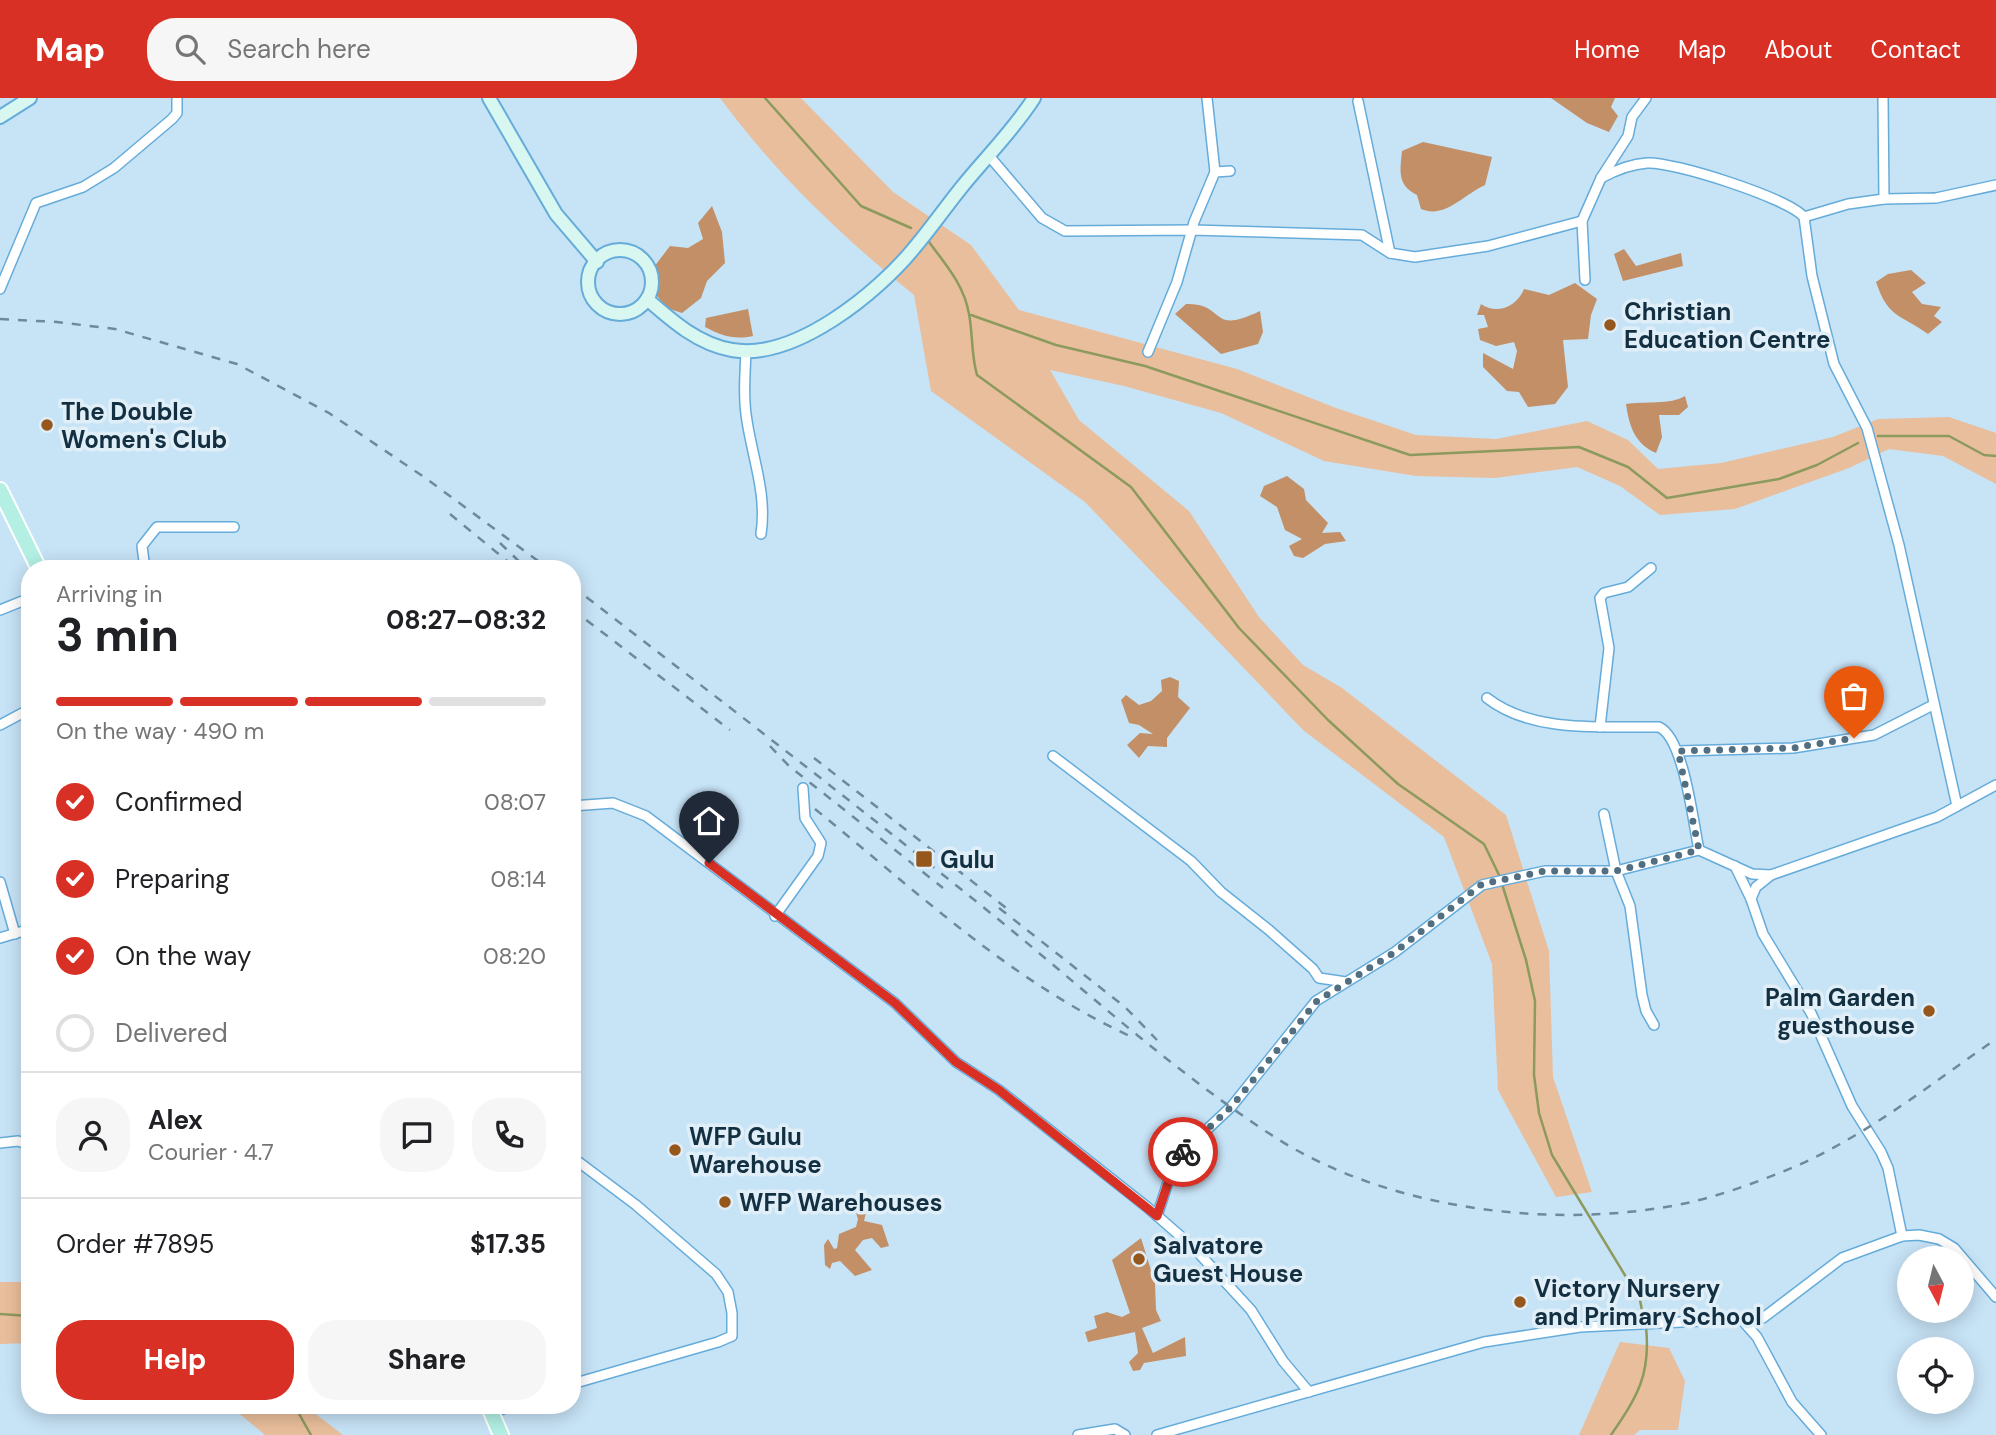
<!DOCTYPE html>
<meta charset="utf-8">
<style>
body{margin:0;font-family:"DM Sans",sans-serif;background:#f6f6f6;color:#202124;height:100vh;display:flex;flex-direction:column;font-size:26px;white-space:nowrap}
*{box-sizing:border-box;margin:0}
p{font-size:23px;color:#757577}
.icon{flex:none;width:38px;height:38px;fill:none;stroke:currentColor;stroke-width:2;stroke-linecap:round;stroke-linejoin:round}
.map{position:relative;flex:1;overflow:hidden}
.panel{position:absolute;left:21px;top:462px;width:560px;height:854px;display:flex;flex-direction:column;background:#fff;border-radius:28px;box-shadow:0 4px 18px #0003}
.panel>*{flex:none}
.needle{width:46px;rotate:173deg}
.controls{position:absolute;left:1897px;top:1148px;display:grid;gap:14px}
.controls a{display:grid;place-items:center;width:77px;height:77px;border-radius:50%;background:#fff;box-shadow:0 4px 18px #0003;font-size:35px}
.pin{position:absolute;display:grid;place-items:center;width:60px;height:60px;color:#fff;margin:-72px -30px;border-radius:50% 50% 50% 0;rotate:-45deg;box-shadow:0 0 7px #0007}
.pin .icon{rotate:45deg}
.courier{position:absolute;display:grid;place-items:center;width:70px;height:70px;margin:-35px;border:5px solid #d93025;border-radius:50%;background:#fff;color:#222;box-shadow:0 2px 9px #0007}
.headline em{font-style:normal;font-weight:700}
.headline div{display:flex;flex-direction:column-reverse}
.headline{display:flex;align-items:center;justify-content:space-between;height:119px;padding:0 35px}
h1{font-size:46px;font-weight:700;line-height:52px}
.bar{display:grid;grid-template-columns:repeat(4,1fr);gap:10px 7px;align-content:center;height:84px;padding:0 35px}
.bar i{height:9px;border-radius:5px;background:#e0e0e0}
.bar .active{background:#d93025}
.bar p{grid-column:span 4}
.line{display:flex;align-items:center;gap:18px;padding:0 35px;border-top:2px solid #e0e0e0}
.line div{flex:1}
.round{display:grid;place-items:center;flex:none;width:74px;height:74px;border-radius:28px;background:#f6f6f6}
ol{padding:0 35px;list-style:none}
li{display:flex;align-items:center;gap:21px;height:77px}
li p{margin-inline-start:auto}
li .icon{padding:7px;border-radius:50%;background:#d93025;color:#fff;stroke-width:4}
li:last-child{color:#757577}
li i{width:38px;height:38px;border:4px solid #e0e0e0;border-radius:50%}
.button{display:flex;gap:14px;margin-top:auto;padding:14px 35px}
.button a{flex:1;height:80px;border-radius:28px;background:#d93025;color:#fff;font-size:28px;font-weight:700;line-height:80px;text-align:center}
.button a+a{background:#f6f6f6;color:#202124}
header{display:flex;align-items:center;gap:42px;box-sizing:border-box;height:98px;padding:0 35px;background:#d93025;color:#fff}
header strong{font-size:33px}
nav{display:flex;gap:38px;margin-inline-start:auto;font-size:24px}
.search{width:490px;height:63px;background:#f6f6f6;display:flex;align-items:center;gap:18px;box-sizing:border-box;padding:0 24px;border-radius:28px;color:#757577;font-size:26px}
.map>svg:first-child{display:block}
.green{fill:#e9be9c}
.forest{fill:#c28f66}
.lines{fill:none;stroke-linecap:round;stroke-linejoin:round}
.stream{stroke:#8c9a5e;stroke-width:2.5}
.street-casing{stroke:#65acda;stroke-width:12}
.secondary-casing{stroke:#65acda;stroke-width:16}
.primary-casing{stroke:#fff;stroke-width:18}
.street{stroke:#fff;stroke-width:9}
.secondary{stroke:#d9f7f1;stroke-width:12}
.primary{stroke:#b3efe3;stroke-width:14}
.rail{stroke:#6d8a9c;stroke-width:2.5;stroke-dasharray:9 9;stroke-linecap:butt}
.done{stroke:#516f81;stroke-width:7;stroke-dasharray:0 12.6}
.route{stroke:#d93025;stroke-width:9}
.poi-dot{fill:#95571c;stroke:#e0eef8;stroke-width:2.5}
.labels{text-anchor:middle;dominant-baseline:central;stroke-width:7;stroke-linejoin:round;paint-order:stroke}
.poi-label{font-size:24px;font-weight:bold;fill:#123042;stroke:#e0eef8;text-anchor:start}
</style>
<header>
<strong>Map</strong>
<div class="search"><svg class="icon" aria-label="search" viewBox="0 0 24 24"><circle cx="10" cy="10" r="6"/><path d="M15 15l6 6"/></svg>Search here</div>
<nav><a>Home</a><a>Map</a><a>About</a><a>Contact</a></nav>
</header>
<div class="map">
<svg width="1996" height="1337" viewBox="0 0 1996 1337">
<rect width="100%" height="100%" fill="#c7e3f6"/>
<g class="green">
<path d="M720,0H801L893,94L971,147L1019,212L1237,271L1336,310L1416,337L1496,341L1587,323L1628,342L1658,371L1721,365L1833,339L1878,321L1949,319L1996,335V386L1943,358L1889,351L1849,370L1735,411L1660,417L1620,388L1577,369L1495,380L1416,378L1324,363L1221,315L1124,288L1050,272L1079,322L1189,413L1259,519L1303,567L1342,590L1506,717L1549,853L1553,979L1592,1094L1556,1099L1498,992L1492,866L1444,739L1303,632L1085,404L931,293L914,197C839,136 778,78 720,0Z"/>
<polygon points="0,1184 30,1184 30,1245 0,1246"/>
<polygon points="1620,1244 1669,1250 1685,1283 1678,1332 1640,1332 1634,1337 1579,1337"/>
<polygon points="229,1307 304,1307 343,1337 265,1337"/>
</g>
<g class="forest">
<polygon points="1551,0 1615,0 1611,9 1618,18 1609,34 1587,25"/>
<path d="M1423,44L1492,59L1485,87C1463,97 1445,121 1421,111L1417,97C1397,87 1400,73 1402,53Z"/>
<polygon points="712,108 722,134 725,165 707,183 701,200 682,215 667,210 644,182 670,148 688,150 703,141 698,125"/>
<polygon points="1624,151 1636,168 1681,155 1683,168 1623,183 1614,156"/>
<path d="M1911,172L1926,185L1912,194L1922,206L1941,209L1934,218L1942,224L1928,236C1900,216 1888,220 1876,184L1888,176Z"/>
<path d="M1575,185L1597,201L1591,217L1588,241L1563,242L1568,289L1555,306L1528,309L1519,294L1507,293L1483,269V255L1513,271L1517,253L1514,244L1496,248L1480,242L1478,231L1488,229L1484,217H1477L1481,206C1496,217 1517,209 1524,191L1549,197Z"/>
<path d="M1186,206C1227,205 1208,238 1260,213L1263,234L1258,246L1221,256L1175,216Z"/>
<path d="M748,211L753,238C734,242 722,238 705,229L706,220Z"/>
<path d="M1685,298L1688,309L1679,317H1659L1662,339L1656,355C1635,346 1629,328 1626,306C1644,303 1671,307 1685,298Z"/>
<polygon points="1287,378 1304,391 1306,402 1328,425 1322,435 1340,434 1346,443 1325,446 1303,460 1294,458 1289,448 1302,441 1285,432 1277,409 1260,398 1264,388"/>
<polygon points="1170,579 1179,583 1178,599 1190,610 1167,640 1167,649 1148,648 1139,660 1127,647 1140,635 1153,636 1139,627 1129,625 1121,602 1126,597 1139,607 1151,603 1162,593 1161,582"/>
<polygon points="860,1103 868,1106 864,1123 882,1127 889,1148 881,1150 872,1140 863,1142 855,1152 872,1172 855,1178 840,1163 832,1165 830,1171 825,1167 824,1147 828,1141 834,1151 837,1150 839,1136 856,1129 858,1121 854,1108"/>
<polygon points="1141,1140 1155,1185 1156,1212 1161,1223 1142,1230 1153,1255 1185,1239 1186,1258 1144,1265 1140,1272 1133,1273 1129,1264 1138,1255 1135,1234 1088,1244 1085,1234 1097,1230 1094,1218 1107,1214 1122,1219 1130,1215 1112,1162"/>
</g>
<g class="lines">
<g class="stream">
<polyline points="765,0 861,108 911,130"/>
<path d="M929,144C946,167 964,187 969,216C973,237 971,256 977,277L1131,389L1239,530L1328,622L1398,686L1484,746L1500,779"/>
<polyline points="971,217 1056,247 1145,268 1410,357 1579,349 1628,369 1667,400 1779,381 1817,367 1858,345"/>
<polyline points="1878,338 1949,338 1984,357 1996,358"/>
<polyline points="1502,786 1526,862 1535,903 1534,977 1539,1015 1552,1057 1640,1202 1644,1223"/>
<polyline points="0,1216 30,1218"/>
<polyline points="284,1307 298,1314 311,1337"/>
<path d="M1611,1337C1637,1299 1651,1277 1646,1229"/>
</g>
<g class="street-casing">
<g id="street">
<polyline points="1207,0 1215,74 1230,73"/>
<polyline points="1358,3 1390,155"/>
<polyline points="990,59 1042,120 1065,133 1192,132 1362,137 1390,155 1415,159 1488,148 1582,123"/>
<path d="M1601,80C1614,73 1632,66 1647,65C1672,63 1788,100 1804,119L1812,178L1834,266L1867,330L1899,447L1957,708"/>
<polyline points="1884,101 1936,100 1996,87"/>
<polyline points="1804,119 1848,106 1884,101 1883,0"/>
<polyline points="1585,182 1582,123 1601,80 1628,38 1632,19 1646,0"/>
<polyline points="0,191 36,105 83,89 114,70 172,21 177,15 177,0"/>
<path d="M746,253C745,277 743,300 747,323C753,362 767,396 761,436"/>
<polyline points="1148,254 1177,184 1194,124 1215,74"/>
<polyline points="145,471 142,448 157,429 234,429"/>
<polyline points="0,512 30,500"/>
<path d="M1487,600C1533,636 1604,628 1659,629C1684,640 1693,724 1699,752"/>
<polyline points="0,627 30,611"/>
<polyline points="1600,629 1609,550 1600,500 1604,495 1628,489 1651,470"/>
<polyline points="1678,653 1793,650 1874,637 1933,607"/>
<polyline points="1053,658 1191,763 1221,794 1269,832 1313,871 1319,880 1346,884"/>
<polyline points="572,708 613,705 646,718 895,905 956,964 999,992 1147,1109 1194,1150 1251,1212 1283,1263 1309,1294"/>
<polyline points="1604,716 1616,773 1630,808 1642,897 1646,913 1654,927"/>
<polyline points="1735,768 1751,801"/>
<polyline points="0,784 15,836"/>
<polyline points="775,818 818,758 821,745 805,720 803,690"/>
<polyline points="0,840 30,831"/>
<polyline points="0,1045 18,1043 30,1047"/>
<polyline points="572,1059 636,1107 716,1176 728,1194 732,1215 732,1238 718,1244 572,1286"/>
<polyline points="1157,1118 1171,1075 1184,1053 1232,1008 1316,903 1395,854 1482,787 1545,773 1616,773 1699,752 1752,776 1771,777"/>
<polyline points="1902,1138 1888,1070 1881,1054 1852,1008 1811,915 1763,836 1751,801 1756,789 1771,777 1937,719 1996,687"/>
<polyline points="1742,1222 1757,1239 1792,1304 1821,1337"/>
<polyline points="492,1315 514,1307"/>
<polyline points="1078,1337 1115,1331 1125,1337"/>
<polyline points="1157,1337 1484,1244 1580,1229 1763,1220 1842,1160 1902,1138 1919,1137 1939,1141 1954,1150 1996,1199"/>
</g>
</g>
<g class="secondary-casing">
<g id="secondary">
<polyline points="489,0 556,116 597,164"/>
<polyline points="0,19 30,0"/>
<circle cx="620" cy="184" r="32"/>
<path d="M647,201C672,223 698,246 732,252C794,263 878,195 915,149C931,130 945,110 961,90C985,60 1013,33 1034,0"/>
</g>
</g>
<g class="primary-casing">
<g id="primary">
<polyline points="0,392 39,471"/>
<polyline points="488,1307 501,1337"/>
</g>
</g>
<use href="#street" class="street"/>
<use href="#secondary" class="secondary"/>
<use href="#primary" class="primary"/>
<g class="rail">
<polyline points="0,221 57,224 115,231 237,266 329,315 424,379 549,471"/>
<polyline points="450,416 507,463"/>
<polyline points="500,445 527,471"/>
<path d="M572,488C719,601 865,713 1009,830C1095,901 1179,977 1273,1038C1387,1112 1555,1133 1687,1105C1718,1098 1752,1086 1782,1074C1860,1043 1928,988 1996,941"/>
<polyline points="572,511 730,632"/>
<polyline points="770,648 789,668 943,790"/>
<polyline points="814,660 1010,813"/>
<path d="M815,711C915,792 1013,885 1132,939"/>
<polyline points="999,810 1125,909 1157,942"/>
</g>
</g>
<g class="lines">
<polyline class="done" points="1183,1054 1232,1008 1317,903 1395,854 1482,786 1545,773 1616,773 1699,752 1678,653 1793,650 1854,640"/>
<polyline class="route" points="709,765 895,905 956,964 999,992 1157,1118 1171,1076 1183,1054"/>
</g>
<g class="poi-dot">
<circle cx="1610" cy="227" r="7"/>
<circle cx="47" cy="327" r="7"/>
<rect x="915" y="752" width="18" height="18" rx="3.5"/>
<circle cx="1929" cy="913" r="7"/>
<circle cx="675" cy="1052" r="7"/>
<circle cx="725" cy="1104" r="7"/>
<circle cx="1139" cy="1161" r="7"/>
<circle cx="1520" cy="1204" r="7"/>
</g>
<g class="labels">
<g class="poi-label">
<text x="1624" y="213">Christian<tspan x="1624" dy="28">Education Centre</tspan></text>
<text x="61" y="313">The Double<tspan x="61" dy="28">Women's Club</tspan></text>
<text x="940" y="761">Gulu</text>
<text x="1915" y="899" text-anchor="end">Palm Garden<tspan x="1915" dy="28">guesthouse</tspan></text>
<text x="689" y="1038">WFP Gulu<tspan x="689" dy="28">Warehouse</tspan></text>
<text x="739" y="1104">WFP Warehouses</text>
<text x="1153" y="1147">Salvatore<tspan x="1153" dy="28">Guest House</tspan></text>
<text x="1534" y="1190">Victory Nursery<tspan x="1534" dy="28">and Primary School</tspan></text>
</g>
</g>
</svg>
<div class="controls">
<a><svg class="needle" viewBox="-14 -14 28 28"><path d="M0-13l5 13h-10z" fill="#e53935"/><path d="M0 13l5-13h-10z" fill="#757577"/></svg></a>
<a><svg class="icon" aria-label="locate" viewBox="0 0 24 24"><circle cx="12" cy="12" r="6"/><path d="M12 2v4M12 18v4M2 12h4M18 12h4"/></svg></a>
</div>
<div class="pin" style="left:1854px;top:640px;background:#ea580c"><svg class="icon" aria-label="bag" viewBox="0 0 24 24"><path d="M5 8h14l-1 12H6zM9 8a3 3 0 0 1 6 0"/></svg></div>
<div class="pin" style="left:709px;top:765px;background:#1f2937"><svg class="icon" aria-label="home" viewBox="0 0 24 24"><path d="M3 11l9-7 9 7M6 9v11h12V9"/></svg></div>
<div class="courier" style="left:1183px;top:1054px"><svg class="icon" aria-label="bike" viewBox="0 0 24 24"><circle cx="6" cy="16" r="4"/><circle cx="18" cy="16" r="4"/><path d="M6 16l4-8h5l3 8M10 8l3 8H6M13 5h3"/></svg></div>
<section class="panel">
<div class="headline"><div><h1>3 min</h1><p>Arriving in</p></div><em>08:27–08:32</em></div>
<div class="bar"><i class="active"></i><i class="active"></i><i class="active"></i><i></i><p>On the way · 490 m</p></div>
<ol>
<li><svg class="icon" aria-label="check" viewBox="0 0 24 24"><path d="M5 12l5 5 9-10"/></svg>Confirmed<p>08:07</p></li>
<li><svg class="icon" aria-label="check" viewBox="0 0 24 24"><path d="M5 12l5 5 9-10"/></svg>Preparing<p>08:14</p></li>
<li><svg class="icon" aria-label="check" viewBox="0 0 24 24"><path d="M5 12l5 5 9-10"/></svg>On the way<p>08:20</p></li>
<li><i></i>Delivered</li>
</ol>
<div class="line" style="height:126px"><a class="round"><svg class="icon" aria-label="person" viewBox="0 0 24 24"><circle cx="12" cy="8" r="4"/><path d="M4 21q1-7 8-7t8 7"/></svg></a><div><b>Alex</b><p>Courier · 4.7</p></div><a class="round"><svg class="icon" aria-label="chat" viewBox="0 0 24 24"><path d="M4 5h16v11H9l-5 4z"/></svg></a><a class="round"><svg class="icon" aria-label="phone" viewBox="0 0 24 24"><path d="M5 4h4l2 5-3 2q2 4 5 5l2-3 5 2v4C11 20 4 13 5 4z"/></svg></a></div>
<div class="line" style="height:91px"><div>Order #7895</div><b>$17.35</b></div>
<div class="button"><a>Help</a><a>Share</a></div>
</section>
</div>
